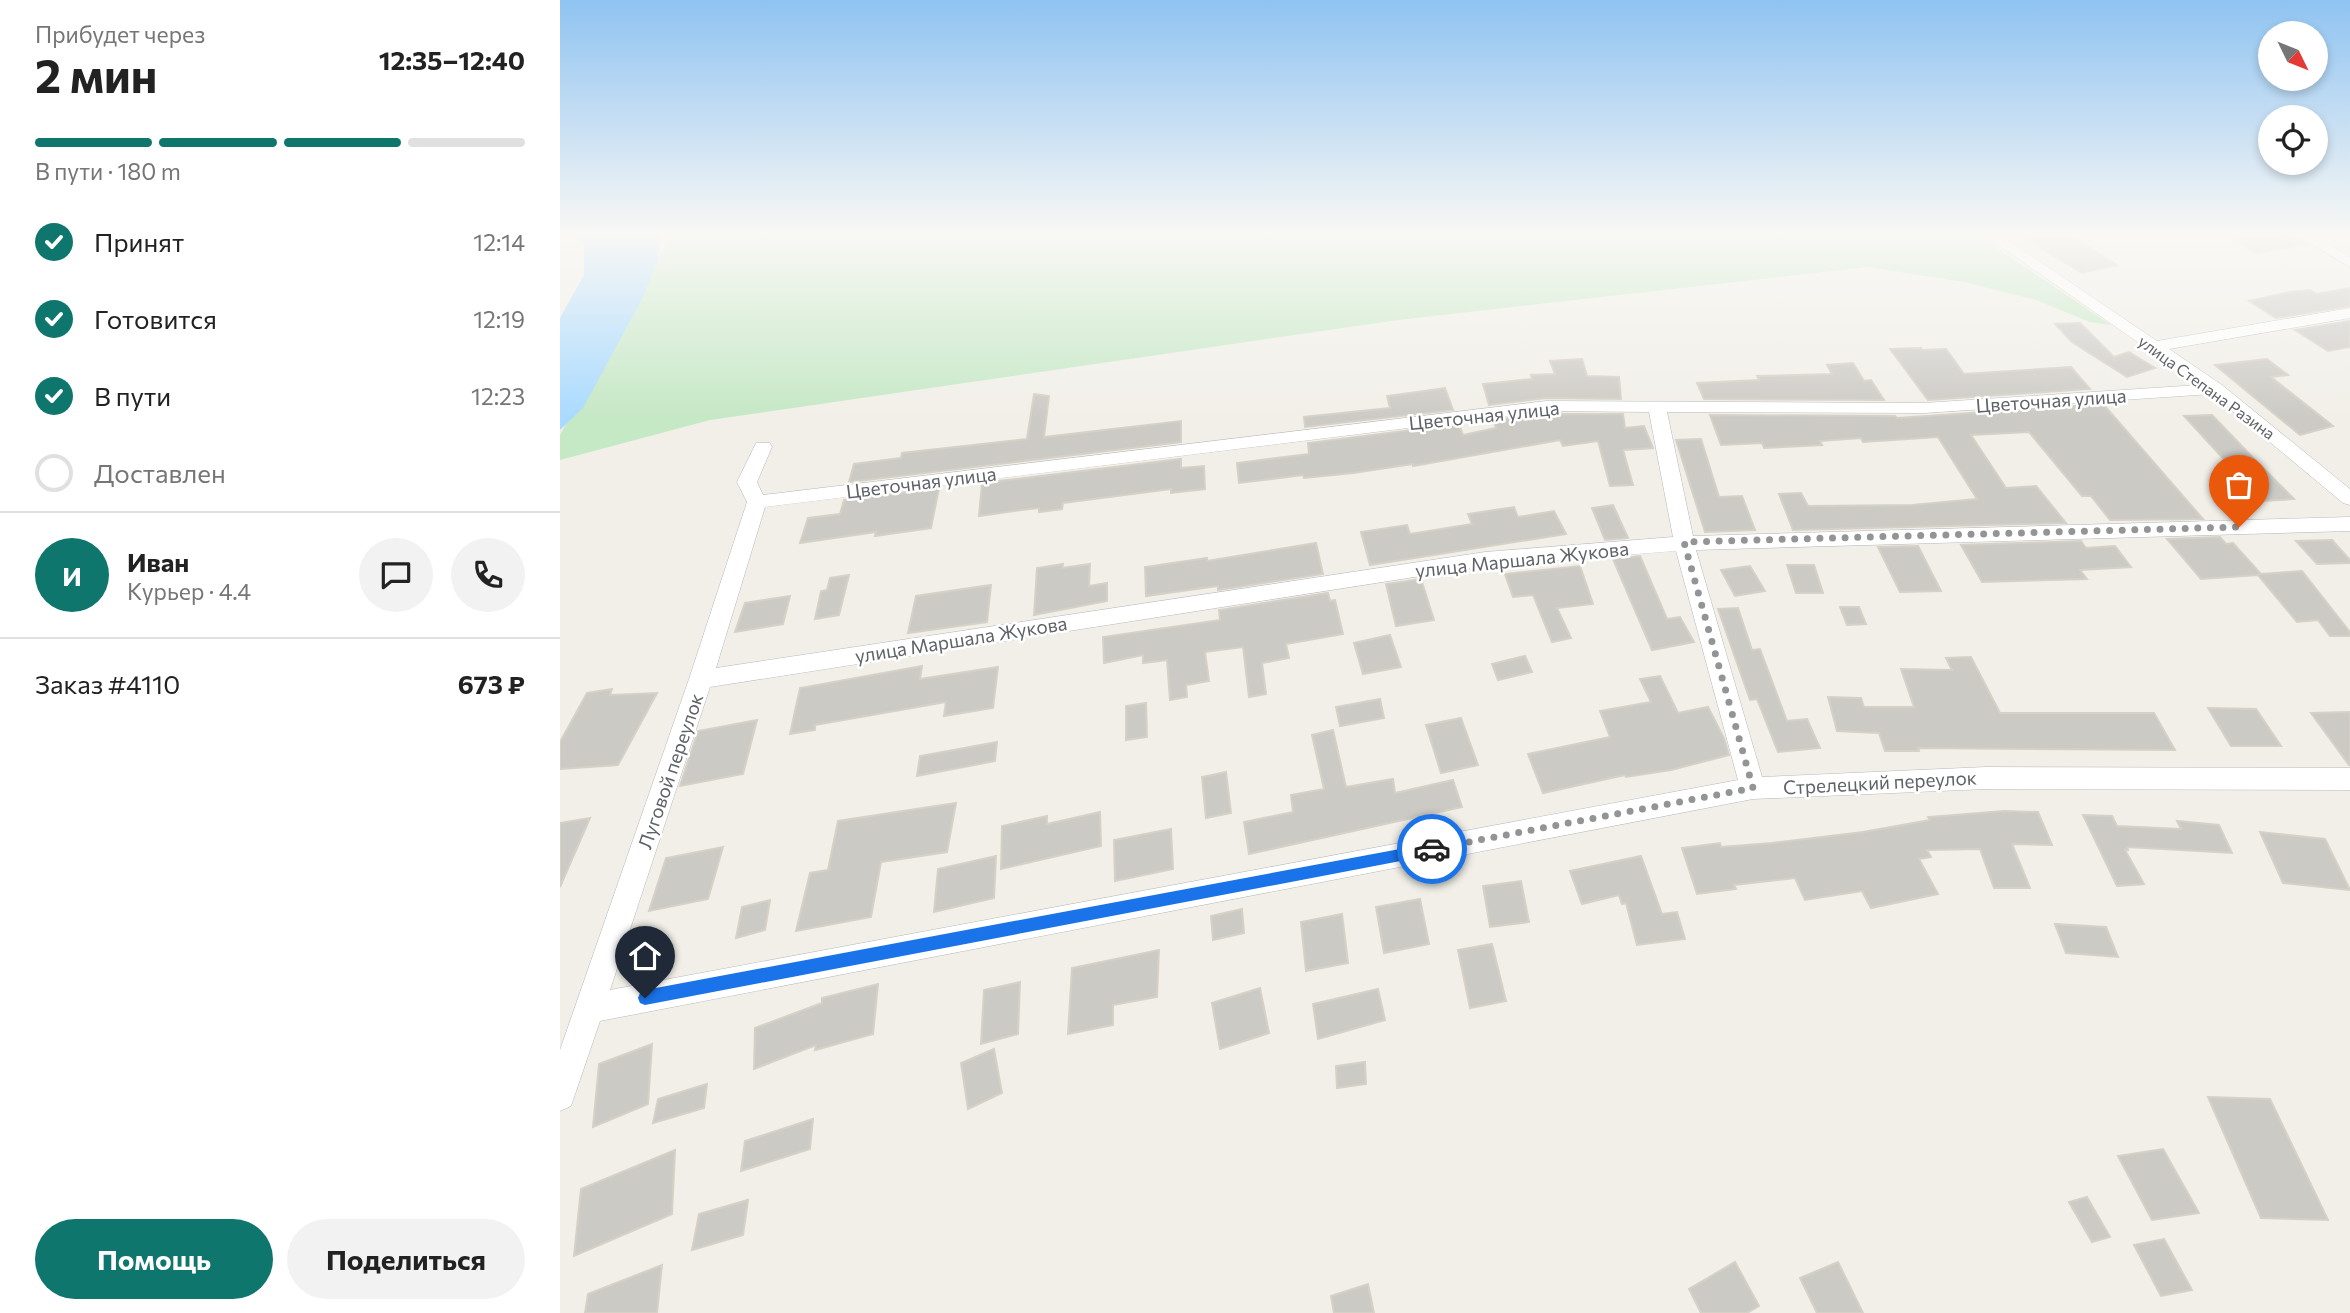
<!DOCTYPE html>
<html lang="ru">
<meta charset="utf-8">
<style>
body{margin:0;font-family:Commissioner,sans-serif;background:#f2f2f2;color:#222;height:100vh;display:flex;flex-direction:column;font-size:26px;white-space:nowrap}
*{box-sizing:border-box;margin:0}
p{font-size:23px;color:#767676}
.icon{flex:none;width:38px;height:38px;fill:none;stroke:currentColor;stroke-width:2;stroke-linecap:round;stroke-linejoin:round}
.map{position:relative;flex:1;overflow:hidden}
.sheet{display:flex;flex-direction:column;background:#fff;width:560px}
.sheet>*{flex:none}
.needle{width:46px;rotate:133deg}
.fabs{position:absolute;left:1698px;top:21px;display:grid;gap:14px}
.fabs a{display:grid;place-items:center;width:70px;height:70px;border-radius:50%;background:#fff;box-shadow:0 4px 10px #0003;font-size:35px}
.pin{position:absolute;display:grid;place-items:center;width:60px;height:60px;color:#fff;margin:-72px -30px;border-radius:50% 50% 50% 0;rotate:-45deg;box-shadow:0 0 7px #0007}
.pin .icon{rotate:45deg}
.courier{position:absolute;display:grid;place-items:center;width:70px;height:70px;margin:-35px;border:5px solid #1a73e8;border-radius:50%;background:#fff;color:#222;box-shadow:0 2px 9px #0007}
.overview em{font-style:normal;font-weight:700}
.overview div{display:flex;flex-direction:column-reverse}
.overview{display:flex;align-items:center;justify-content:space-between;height:119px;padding:0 35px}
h1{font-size:46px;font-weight:700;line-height:52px}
.bar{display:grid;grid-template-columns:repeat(4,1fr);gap:10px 7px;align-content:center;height:84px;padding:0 35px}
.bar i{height:9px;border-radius:5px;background:#e0e0e0}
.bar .on{background:#0f766e}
.bar p{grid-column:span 4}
.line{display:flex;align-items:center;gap:18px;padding:0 35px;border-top:2px solid #e0e0e0}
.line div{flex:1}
.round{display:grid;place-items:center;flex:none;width:74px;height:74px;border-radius:37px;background:#f2f2f2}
ol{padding:0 35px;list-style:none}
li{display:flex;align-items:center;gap:21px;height:77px}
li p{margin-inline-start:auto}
li .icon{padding:7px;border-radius:50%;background:#0f766e;color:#fff;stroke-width:4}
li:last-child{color:#767676}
li i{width:38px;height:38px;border:4px solid #e0e0e0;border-radius:50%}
.primary-button{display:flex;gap:14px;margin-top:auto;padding:14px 35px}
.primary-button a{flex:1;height:80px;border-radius:42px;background:#0f766e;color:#fff;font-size:28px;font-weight:700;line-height:80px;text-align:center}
.primary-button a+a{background:#f2f2f2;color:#222}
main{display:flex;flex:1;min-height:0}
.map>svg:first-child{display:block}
.green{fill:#c5e8c5}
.water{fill:#aadaff}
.building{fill:#cccac5;stroke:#d6d1c6;stroke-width:2}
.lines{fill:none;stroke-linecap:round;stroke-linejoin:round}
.minor-casing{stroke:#b5b8bc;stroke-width:1}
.minor{fill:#fff;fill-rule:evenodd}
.route{fill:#1a73e8}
.done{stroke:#929495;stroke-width:7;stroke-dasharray:0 12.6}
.labels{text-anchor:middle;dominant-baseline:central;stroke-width:5;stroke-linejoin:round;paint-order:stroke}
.far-street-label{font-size:16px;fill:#5f6368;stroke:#fff}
.street-label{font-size:19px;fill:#5f6368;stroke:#fff}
</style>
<main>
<section class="sheet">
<div class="overview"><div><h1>2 мин</h1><p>Прибудет через</p></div><em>12:35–12:40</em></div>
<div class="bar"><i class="on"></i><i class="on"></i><i class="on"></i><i></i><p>В пути · 180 m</p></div>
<ol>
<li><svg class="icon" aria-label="check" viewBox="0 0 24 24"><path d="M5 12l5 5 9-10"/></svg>Принят<p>12:14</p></li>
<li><svg class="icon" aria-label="check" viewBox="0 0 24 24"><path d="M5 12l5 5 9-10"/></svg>Готовится<p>12:19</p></li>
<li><svg class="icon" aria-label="check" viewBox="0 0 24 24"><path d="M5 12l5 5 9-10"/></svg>В пути<p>12:23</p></li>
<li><i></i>Доставлен</li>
</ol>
<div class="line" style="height:126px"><b class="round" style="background:#0f766e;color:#fff">И</b><div><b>Иван</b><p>Курьер · 4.4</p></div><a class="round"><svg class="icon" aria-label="chat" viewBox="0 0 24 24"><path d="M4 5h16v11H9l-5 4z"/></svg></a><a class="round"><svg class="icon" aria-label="phone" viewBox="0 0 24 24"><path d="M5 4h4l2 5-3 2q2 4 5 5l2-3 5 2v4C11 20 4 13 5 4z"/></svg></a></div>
<div class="line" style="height:91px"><div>Заказ #4110</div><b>673 ₽</b></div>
<div class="primary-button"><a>Помощь</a><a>Поделиться</a></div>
</section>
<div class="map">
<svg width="1790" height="1313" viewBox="0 0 1790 1313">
<rect width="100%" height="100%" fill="#f1efe8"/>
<polygon class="green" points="112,234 1416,234 1551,325 1530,322 1476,300 1404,282 1308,267 838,320 150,420 0,460 0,435"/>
<polygon class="water" points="15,234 100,234 98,260 83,297 23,408 0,430 0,318 24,275 24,243"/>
<g class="building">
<polygon points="1458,234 1509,234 1557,265 1522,273"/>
<polygon points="1667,234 1733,234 1747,244 1696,253"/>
<polygon points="1790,288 1790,306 1716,318 1689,301 1730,292 1750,290 1757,294"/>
<polygon points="1790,321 1790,347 1768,351 1735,330"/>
<polygon points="1520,323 1554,357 1569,352 1595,368 1567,377 1512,342 1495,324"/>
<polygon points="1361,348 1362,350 1386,349 1404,374 1511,367 1530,389 1368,400 1330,349"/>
<polygon points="1022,359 1027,376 1059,377 1061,399 986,398 929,405 923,384 972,379 971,375 995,374 990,361"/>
<polygon points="1707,359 1728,375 1711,377 1773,426 1740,435 1655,365"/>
<polygon points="1293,363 1304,381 1311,380 1324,400 1144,399 1137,383 1199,380 1197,376 1272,374 1267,365"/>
<polygon points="885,388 893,410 745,427 744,417 830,408 827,396"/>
<polygon points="474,394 489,396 484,437 621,421 621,442 289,482 294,464 341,458 342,453 467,439"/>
<polygon points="1543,404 1643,519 1550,520 1531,496 1522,496 1469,432 1411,435 1446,488 1476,486 1506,523 1233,530 1219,494 1241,493 1248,506 1352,505 1417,499 1378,437 1303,442 1301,438 1260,441 1262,445 1204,448 1202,443 1161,445 1150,415 1335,416 1337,418"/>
<polygon points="986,414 1063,414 1065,428 1084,426 1093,448 1063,450 1073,485 1050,486 1038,441 1003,446 1000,440 853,466 853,464 793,473 744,478 743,475 679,483 677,463 749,454 748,443 899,424 903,435 936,428 934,420"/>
<polygon points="1652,415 1700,465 1734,499 1702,501 1624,416"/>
<polygon points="1141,439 1159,497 1182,496 1195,530 1145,532 1116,440"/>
<polygon points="621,459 621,468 644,466 645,489 611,493 611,489 503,503 502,509 479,512 479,508 462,510 419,516 422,483"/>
<polygon points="379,488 371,528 315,536 316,532 240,543 248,518 280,514 284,500"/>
<polygon points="1053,505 1068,538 1045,540 1032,508"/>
<polygon points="954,507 958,517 994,511 1006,534 810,565 801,532 847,525 850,534 912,524 908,514"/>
<polygon points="1660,537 1666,544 1673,543 1701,574 1742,571 1790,632 1790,636 1770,636 1758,620 1737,622 1698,575 1641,579 1607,539"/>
<polygon points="1772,540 1790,560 1790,563 1757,564 1736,541"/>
<polygon points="1521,541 1526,548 1555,546 1571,567 1520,570 1527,579 1422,582 1401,545"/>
<polygon points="756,543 763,574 658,590 658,586 586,596 585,567 647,558 647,561"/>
<polygon points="1358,546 1381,591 1340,592 1318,547"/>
<polygon points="1080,556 1107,619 1120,617 1134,642 1092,650 1053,559"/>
<polygon points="503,564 502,568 530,564 529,586 547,583 547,601 474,615 477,568"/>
<polygon points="1227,565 1254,565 1263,593 1236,593"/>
<polygon points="1020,566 1033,604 997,608 1011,638 992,642 973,595 953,597 945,574"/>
<polygon points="1190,566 1205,591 1175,596 1161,570"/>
<polygon points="289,575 279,615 255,619 261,591 267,590 270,578"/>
<polygon points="861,579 874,620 836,626 826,584"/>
<polygon points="431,585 427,622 348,633 356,596"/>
<polygon points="768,593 770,601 775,600 783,634 726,644 729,658 702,663 706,694 689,697 683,647 645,652 649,681 626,685 627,697 610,700 607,660 583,663 583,655 544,663 543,637 660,620 659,610"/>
<polygon points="230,596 223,624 175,632 185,603"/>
<polygon points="1280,607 1299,607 1306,624 1287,625"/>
<polygon points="1178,608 1192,650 1200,649 1227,721 1247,719 1260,748 1218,752 1197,699 1190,700 1158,609"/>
<polygon points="830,635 841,667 803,674 794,643"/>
<polygon points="965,656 972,672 938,680 932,664"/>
<polygon points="1411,657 1440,713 1594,713 1615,750 1358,748 1359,751 1325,751 1319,733 1277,731 1268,697 1301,698 1304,707 1354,707 1341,669 1392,670 1386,658"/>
<polygon points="362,666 360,679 438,667 433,708 384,716 386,702 255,725 255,730 230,734 240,688"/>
<polygon points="1100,676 1118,713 1148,707 1164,738 1169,755 1111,770 1066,777 1065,775 983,793 968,754 1050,737 1040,711 1091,702 1080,679"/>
<polygon points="52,689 50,695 97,693 58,765 0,769 0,742 27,693"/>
<polygon points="820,699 824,718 780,726 776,707"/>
<polygon points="586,703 587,737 566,740 566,706"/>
<polygon points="1648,708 1696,709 1721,746 1671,746"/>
<polygon points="1790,712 1790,765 1789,765 1751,713"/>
<polygon points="901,718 918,765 881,773 866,725"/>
<polygon points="197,720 183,774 120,786 138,731"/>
<polygon points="773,730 786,787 833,779 835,793 893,780 902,807 689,854 684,822 733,812 731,795 764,789 752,735"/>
<polygon points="437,742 435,761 357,776 360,756"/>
<polygon points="666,772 671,813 646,818 642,777"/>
<polygon points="396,803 387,852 321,862 311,917 236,931 250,873 268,870 278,821"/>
<polygon points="1444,811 1478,812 1492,845 1452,844 1470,888 1434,888 1420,849 1367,850 1371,857 1359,859 1378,894 1311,908 1302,891 1245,900 1235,878 1174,885 1176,889 1137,894 1122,848 1160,843 1161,847 1212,843 1303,832 1370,820 1368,817"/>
<polygon points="540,812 541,846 441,869 442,826 487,816 487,824"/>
<polygon points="1523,815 1552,816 1557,826 1621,829 1617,821 1659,825 1672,853 1567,847 1568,850 1565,850 1584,884 1557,886"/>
<polygon points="30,818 0,887 0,823"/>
<polygon points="611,829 613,869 555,881 554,840"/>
<polygon points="1700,832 1765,839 1790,890 1723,883"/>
<polygon points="163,847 148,899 89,911 106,858"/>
<polygon points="436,856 434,898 374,912 378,869"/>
<polygon points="1081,856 1102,914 1117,912 1125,939 1077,945 1066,903 1062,904 1059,895 1022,904 1010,871"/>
<polygon points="961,881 969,922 930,927 923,886"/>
<polygon points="860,899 869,944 824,953 816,907"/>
<polygon points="210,900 205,930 176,938 182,907"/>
<polygon points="682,909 684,933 653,940 651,916"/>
<polygon points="782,914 788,963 746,971 741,922"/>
<polygon points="1495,924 1546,927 1558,957 1506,953"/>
<polygon points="932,944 946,1001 910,1008 898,950"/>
<polygon points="599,950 597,997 553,1005 553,1025 508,1034 512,968"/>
<polygon points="460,982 458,1034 421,1044 424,990"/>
<polygon points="318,984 313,1034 255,1050 256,1045 194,1069 195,1028 262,1003 262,998"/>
<polygon points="700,988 709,1033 660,1049 652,1003"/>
<polygon points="818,989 825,1020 758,1039 753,1004"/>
<polygon points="92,1044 88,1104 33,1127 39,1064"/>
<polygon points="434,1049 442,1093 408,1109 401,1063"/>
<polygon points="805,1062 806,1084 777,1088 776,1066"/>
<polygon points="147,1084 144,1108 93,1123 98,1099"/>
<polygon points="1648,1097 1710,1099 1768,1220 1701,1218"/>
<polygon points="253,1119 250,1149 181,1171 185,1141"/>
<polygon points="1603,1149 1639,1213 1592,1220 1558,1156"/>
<polygon points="115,1150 112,1214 14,1256 21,1189"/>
<polygon points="1527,1197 1550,1237 1532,1242 1509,1202"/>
<polygon points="188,1200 183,1235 132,1250 139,1214"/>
<polygon points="1604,1239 1632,1290 1601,1296 1574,1245"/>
<polygon points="1175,1262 1199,1306 1187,1313 1141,1313 1129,1289"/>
<polygon points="1278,1262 1303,1313 1257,1313 1240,1278"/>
<polygon points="102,1265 97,1313 25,1313 28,1294"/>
<polygon points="808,1284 814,1313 774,1313 771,1296"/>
</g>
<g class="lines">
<g class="minor-casing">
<g id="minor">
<path d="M1423,234H1439L1597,341L1790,308V318L1609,349L1662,385L1790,489V505L1783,503L1652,394L1364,413L1107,412L1133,536L1790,517V531L1136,550L1202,777L1426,767L1790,768V790L1426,789L1193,799L40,1021L11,1106L0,1111V1050L129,679L187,502L177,482L196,443H210L212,447L197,482L203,495L986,401L1364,403L1639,385ZM986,411L1089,412L1113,537L925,552L156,668L205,507ZM1116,551L1178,780L50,990L150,687L925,566Z"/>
<polygon points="1735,234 1752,234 1790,257 1790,267"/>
</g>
</g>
<use href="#minor" class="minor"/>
</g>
<linearGradient id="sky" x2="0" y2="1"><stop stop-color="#8fc3f1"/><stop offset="0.56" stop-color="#f9f8f5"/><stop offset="1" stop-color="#f9f8f5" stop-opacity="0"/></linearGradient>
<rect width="1790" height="418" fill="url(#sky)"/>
<polygon class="route" points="872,843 879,849 872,855 85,1005 80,1003 78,998 80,993 85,990"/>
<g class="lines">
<polyline class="done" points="872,849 1193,788 1124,542 1679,527"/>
</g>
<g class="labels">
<g class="far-street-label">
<text transform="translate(1647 387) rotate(36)">улица Степана Разина</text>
</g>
<g class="street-label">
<text transform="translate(1491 400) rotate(-4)">Цветочная улица</text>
<text transform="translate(924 415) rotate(-6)">Цветочная улица</text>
<text transform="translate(361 482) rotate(-7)">Цветочная улица</text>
<text transform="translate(962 559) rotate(-6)">улица Маршала Жукова</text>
<text transform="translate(401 639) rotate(-9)">улица Маршала Жукова</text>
<text transform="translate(110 771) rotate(-71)">Луговой переулок</text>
<text transform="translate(1320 782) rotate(-3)">Стрелецкий переулок</text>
</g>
</g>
</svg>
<div class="fabs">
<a><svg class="needle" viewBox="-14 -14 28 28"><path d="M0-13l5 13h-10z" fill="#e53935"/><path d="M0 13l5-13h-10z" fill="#767676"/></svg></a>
<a><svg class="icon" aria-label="locate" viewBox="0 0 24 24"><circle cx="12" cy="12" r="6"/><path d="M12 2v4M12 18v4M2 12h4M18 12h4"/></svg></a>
</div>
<div class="pin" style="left:1679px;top:527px;background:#ea580c"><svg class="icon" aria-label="bag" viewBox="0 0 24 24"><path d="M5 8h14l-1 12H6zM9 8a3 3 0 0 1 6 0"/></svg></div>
<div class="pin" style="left:85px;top:998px;background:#1f2937"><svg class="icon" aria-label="home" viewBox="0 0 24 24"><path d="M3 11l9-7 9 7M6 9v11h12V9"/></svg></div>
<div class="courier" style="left:872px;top:849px"><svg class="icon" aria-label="car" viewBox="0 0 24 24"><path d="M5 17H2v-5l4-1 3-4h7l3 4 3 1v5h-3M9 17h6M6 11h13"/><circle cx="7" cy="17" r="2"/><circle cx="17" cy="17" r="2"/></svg></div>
</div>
</main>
